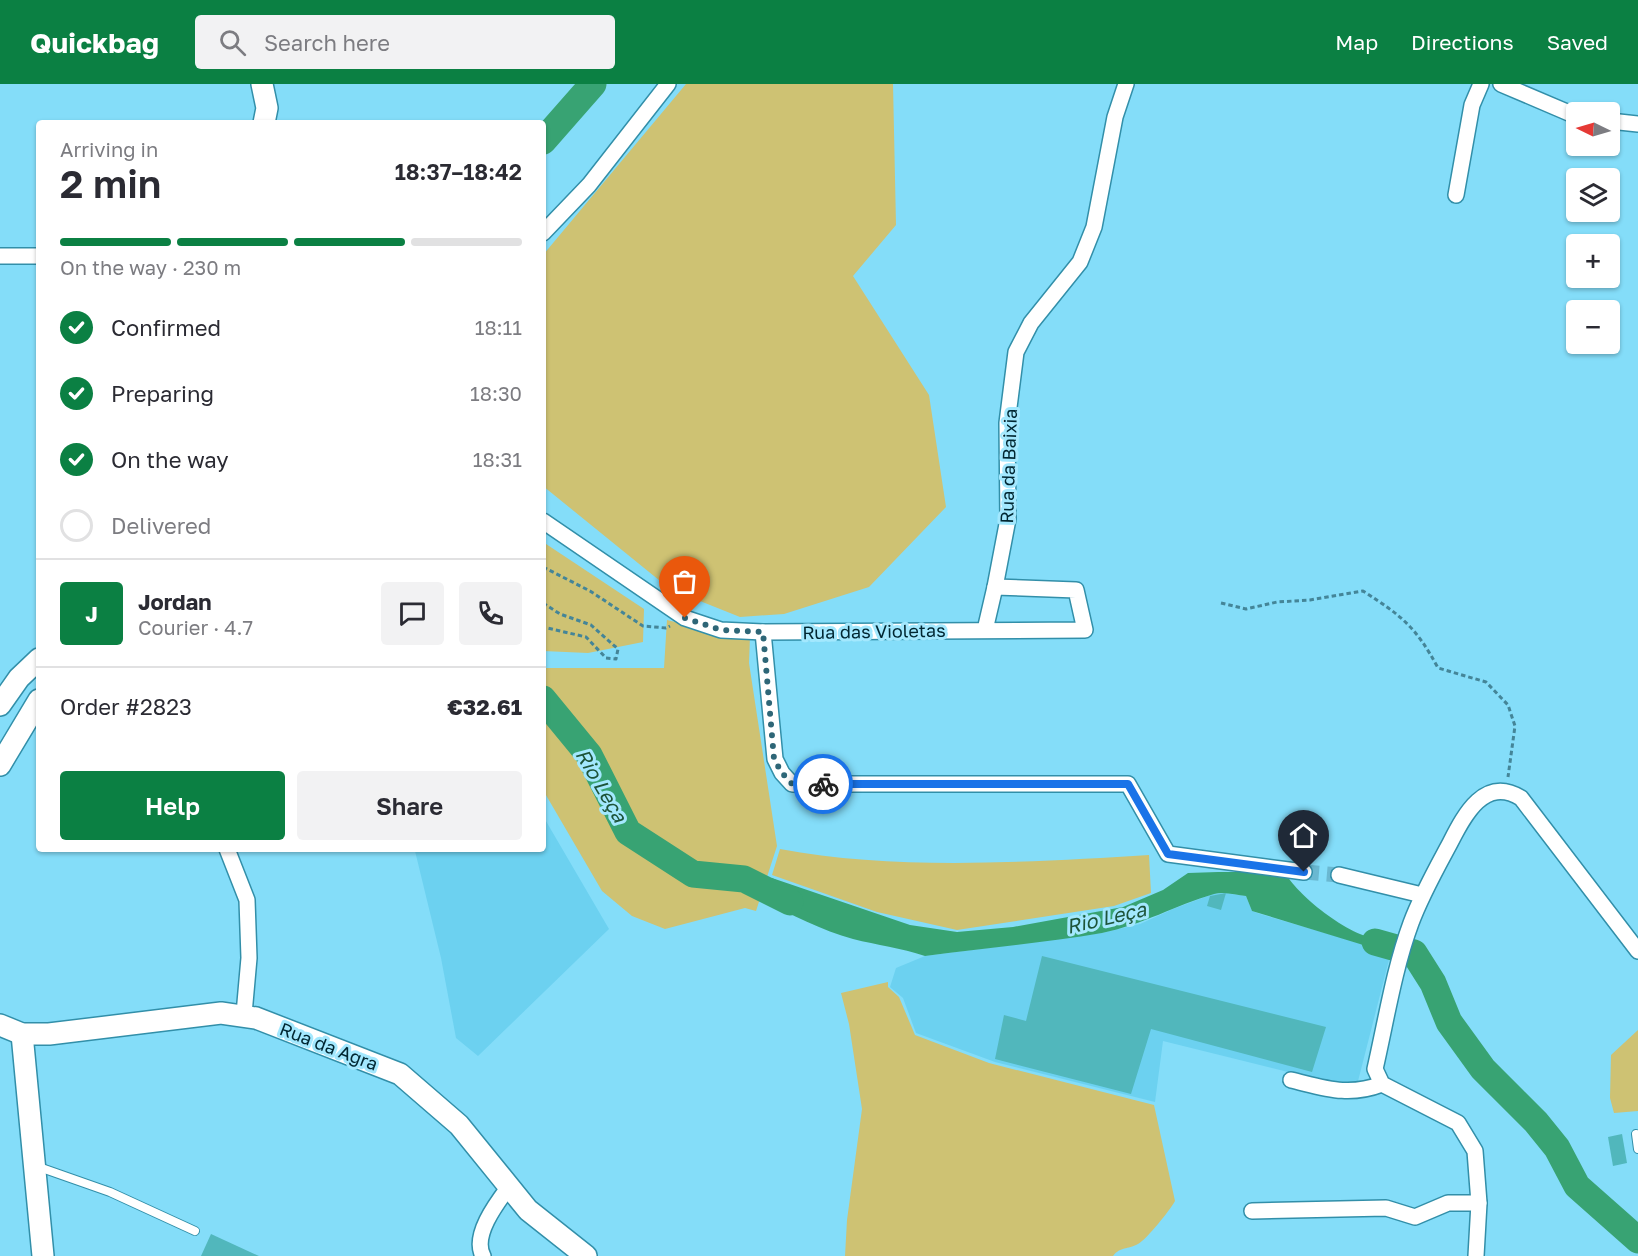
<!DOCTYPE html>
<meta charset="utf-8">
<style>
body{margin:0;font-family:"Golos Text",sans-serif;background:#f2f2f3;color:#2b2b33;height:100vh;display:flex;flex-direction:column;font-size:22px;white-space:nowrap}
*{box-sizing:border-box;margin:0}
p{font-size:20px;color:#7c7c81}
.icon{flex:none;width:33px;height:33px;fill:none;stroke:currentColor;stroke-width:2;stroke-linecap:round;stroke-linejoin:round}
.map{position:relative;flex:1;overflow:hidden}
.drawer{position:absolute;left:36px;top:36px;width:510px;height:732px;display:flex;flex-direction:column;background:#fff;border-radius:6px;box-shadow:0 2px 4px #0004}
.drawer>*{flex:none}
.needle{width:39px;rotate:275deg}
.tools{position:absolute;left:1566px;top:18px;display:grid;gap:12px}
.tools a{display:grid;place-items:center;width:54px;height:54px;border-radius:6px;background:#fff;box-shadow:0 2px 4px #0004;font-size:30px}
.pin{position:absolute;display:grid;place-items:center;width:51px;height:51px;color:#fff;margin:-62px -26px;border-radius:50% 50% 50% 0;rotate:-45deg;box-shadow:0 0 6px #0007}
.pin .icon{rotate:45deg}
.courier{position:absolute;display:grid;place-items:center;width:60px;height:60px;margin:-30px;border:4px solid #1a73e8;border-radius:50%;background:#fff;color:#222;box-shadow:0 2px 8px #0007}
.summary em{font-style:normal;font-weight:600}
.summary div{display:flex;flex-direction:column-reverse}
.summary{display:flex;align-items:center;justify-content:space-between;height:102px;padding:0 24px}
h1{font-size:39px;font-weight:600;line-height:45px}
.bar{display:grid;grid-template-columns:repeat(4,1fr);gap:9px 6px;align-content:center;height:72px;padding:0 24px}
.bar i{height:8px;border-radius:4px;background:#e1e1e2}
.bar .on{background:#0b8043}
.bar p{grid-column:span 4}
.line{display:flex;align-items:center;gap:15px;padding:0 24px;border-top:2px solid #e1e1e2}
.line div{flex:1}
.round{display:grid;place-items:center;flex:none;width:63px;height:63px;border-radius:6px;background:#f2f2f3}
ol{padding:0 24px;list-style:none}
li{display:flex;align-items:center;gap:18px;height:66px}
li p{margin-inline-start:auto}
li .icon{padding:6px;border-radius:50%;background:#0b8043;color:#fff;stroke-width:4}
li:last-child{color:#7c7c81}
li i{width:33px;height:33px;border:3px solid #e1e1e2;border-radius:50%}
.primary-button{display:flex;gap:12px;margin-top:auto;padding:12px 24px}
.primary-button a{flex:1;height:69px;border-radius:6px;background:#0b8043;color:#fff;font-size:24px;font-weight:600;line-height:69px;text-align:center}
.primary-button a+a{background:#f2f2f3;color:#2b2b33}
header{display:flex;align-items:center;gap:36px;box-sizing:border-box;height:84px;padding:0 30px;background:#0b8043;color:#fff}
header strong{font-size:28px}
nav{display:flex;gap:33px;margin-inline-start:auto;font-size:21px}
.search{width:420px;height:54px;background:#f2f2f3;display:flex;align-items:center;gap:15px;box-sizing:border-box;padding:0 21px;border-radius:6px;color:#7c7c81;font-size:22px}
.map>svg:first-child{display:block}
.built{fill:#6cd1f0}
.green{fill:#cec273}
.water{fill:#38a373}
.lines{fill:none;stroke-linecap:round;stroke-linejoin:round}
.river{stroke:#38a373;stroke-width:27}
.building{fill:#51b7bc}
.street-tunnel{stroke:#6ab8d1;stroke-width:15;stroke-dasharray:15 8;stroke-linecap:butt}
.lane-casing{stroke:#328fa9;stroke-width:10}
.street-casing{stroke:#328fa9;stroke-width:18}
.secondary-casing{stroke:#328fa9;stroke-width:24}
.path{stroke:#448598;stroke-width:3;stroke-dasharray:4.5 3;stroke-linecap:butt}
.lane{stroke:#fff;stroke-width:8}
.street{stroke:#fff;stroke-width:15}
.secondary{stroke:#fff;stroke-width:21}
.done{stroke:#2e6677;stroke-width:6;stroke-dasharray:0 10.8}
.route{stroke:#1a73e8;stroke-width:8}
.labels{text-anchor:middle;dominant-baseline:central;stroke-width:6;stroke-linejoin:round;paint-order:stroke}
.street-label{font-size:18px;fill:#002631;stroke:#a3e8fe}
.water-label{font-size:20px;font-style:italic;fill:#1d543a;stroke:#a3e8fe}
</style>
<header>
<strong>Quickbag</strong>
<div class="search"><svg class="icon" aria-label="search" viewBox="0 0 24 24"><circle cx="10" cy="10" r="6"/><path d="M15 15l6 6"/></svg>Search here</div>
<nav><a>Map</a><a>Directions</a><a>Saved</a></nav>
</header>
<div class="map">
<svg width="1638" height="1172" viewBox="0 0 1638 1172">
<rect width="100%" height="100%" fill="#84ddf9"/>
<g class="built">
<polygon points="543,732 609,845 478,972 456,954 441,874 415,767 401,765 543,765"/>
<polygon points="1225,809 1246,812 1252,827 1260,830 1391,868 1356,1005 1163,957 1155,1018 995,978 916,949 903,914 890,903 896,884 925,872 1102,849 1140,840 1173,825 1213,810"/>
</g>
<g class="green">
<polygon points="686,0 893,0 896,141 853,192 929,311 946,423 869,503 784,530 740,533 670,505 543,402 543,171"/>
<polygon points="543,458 644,525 643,558 588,569 543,567"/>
<polygon points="667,536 719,549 750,552 749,579 777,762 756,827 745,824 665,845 632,832 602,807 543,706 543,584 664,584"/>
<path d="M780,765C893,787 1034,778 1149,771L1151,809L1114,822L957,846L877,828L772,791Z"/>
<path d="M888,898V903L899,913L915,951L989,979L1154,1021L1175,1117C1170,1126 1147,1155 1138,1160C1127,1166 1121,1162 1113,1172H845L847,1136L862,1025L849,940L841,909Z"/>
<polygon points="1638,946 1638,1027 1614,1029 1610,1014 1611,971"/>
</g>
<path class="water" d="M1218,788H1249L1287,792C1305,819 1366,866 1400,856L1396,871L1252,827L1246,812C1236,811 1224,807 1214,810C1176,821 1142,841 1102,849C1044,859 984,864 925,872C901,864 877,861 853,855C817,845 780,825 747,808L772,794L910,841L957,848L1013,843L1123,823L1163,806L1188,789Z"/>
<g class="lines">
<g class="river">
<polyline points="543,57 593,0"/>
<polyline points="543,615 589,671 628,748 693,790 744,795 790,818"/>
<polyline points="1375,858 1414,869 1433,899 1449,938 1483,985 1536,1038 1557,1064 1577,1102 1638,1156"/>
</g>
</g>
<g class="building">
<polygon points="1226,809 1221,826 1207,822 1210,812"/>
<polygon points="1042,872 1326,943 1312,988 1151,945 1131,1010 995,975 1004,931 1026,937"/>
<polygon points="1622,1050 1627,1079 1613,1082 1608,1053"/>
<polygon points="211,1150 259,1172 201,1172"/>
</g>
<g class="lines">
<polyline class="street-tunnel" points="1304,788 1339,791"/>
<g class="lane-casing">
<g id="lane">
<polyline points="1636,1050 1638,1065"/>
<polyline points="36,1082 110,1108 195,1147"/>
</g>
</g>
<g class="street-casing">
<g id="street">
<polyline points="1501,0 1576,32"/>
<polyline points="1610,37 1638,40"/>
<polyline points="1456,111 1472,21 1481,0"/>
<polyline points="543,149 589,101 668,0"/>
<polyline points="0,172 39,172"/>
<polyline points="543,437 685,534 721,546 763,548 1085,546 1076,506 995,503 985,546"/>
<polyline points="995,503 1008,435 1007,339 1016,268 1031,239 1080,178 1094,143 1115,33 1126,0"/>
<polyline points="763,548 775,675 782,689 792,700 1128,700 1168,770 1304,788"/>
<polyline points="227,765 247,816 249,874 244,930"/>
<polyline points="1339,791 1422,811"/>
<path d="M1291,996C1325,1004 1348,1013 1382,1000"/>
<polyline points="1252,1127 1386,1124 1415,1133 1448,1119 1479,1119"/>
<path d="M483,1172C472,1152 496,1120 508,1104"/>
<path d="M1476,1172L1479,1119L1475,1067L1458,1039L1382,1000L1375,985C1386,937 1394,885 1411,839C1421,812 1435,787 1449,761C1463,734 1483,691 1521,714L1638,867"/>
</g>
</g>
<g class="secondary-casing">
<g id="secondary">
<polyline points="262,0 267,24 264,39"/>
<polyline points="0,621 19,594 39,575"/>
<polyline points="0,681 39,616"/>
<polyline points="0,941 22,950 49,950 221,929 256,934 400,990 459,1041 528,1126 586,1172"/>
<polyline points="22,950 43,1172"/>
</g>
</g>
<g class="path">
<polyline points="543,483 590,507 643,542 666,544 670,542"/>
<polyline points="543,519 560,530 591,541 618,565 616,575 606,574 586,553 543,543"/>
<path d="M1221,519L1246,525L1277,518L1310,516L1363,507C1402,532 1416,543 1438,584L1486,598L1508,621L1515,642L1508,693"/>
</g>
<use href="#lane" class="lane"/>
<use href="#street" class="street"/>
<use href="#secondary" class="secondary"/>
</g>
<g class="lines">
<polyline class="done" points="685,534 721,546 763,548 774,675 782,689 792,700 823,700"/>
<polyline class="route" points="823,700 1128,700 1168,770 1304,788"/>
</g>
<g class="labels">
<g class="street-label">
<text transform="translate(1008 382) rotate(-88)">Rua da Baixia</text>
<text transform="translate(874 547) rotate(-1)">Rua das Violetas</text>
<text transform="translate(329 962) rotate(21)">Rua da Agra</text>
</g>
<g class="water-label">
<text transform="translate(602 701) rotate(60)">Rio Leça</text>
<text transform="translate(1106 833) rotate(-13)">Rio Leça</text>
</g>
</g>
</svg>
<div class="tools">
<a><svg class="needle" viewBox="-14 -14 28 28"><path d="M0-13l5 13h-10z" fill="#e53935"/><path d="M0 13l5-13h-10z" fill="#7c7c81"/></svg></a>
<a><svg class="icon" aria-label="layers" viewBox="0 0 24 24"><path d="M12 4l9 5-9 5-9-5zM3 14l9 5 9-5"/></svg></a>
<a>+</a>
<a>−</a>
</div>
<div class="pin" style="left:685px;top:534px;background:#ea580c"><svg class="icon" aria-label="bag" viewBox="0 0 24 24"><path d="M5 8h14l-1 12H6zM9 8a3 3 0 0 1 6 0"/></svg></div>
<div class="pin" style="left:1304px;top:788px;background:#1f2937"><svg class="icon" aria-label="home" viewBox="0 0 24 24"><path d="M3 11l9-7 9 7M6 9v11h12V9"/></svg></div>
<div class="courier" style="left:823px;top:700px"><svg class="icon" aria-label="bike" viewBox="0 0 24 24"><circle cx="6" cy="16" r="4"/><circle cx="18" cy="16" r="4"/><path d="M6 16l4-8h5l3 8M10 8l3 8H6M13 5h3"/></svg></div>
<section class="drawer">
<div class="summary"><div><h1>2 min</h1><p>Arriving in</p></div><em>18:37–18:42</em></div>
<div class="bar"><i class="on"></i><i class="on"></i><i class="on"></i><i></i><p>On the way · 230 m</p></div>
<ol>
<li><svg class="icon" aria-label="check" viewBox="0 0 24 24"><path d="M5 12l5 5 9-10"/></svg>Confirmed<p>18:11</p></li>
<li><svg class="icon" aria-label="check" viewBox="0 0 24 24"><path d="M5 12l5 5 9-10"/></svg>Preparing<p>18:30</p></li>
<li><svg class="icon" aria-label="check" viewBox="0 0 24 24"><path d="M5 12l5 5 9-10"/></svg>On the way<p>18:31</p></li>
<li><i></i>Delivered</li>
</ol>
<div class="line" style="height:108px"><b class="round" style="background:#0b8043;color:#fff">J</b><div><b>Jordan</b><p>Courier · 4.7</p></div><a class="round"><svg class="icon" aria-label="chat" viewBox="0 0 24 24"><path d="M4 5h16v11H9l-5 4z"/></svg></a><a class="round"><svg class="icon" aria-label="phone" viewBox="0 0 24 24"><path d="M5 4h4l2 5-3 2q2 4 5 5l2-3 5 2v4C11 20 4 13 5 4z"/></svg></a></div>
<div class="line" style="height:78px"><div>Order #2823</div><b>€32.61</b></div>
<div class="primary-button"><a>Help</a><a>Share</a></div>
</section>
</div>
